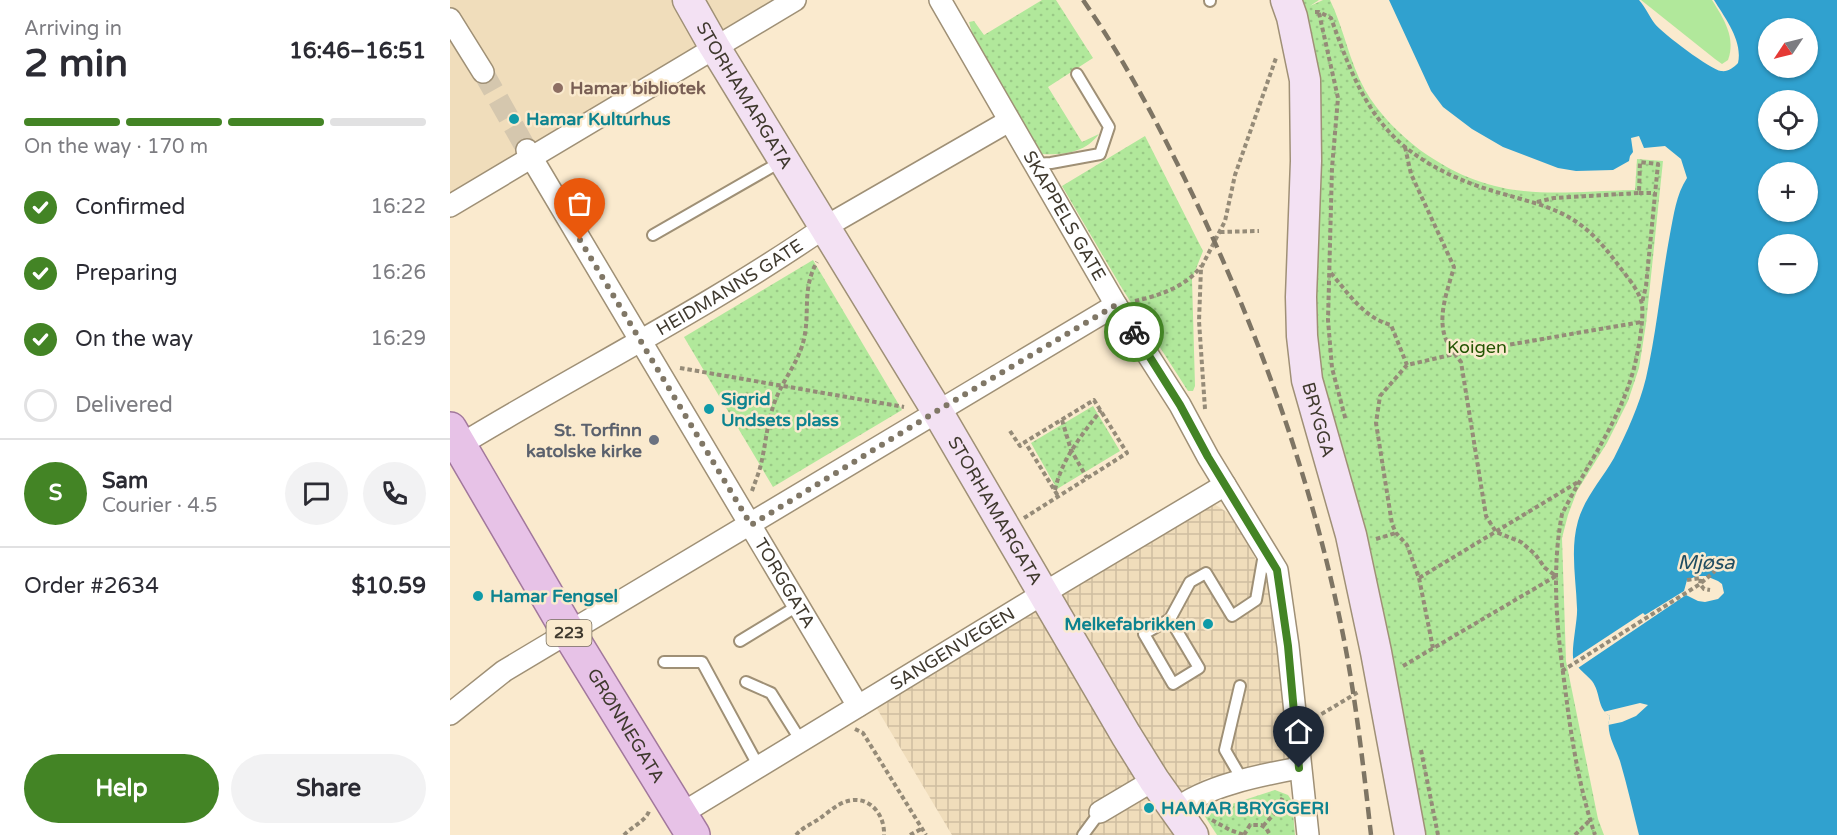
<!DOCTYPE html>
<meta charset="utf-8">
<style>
body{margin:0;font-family:"Varela Round",sans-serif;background:#f2f2f3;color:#2b2b33;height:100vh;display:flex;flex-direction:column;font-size:22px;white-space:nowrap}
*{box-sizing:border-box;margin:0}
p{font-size:20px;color:#7c7c81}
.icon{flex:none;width:33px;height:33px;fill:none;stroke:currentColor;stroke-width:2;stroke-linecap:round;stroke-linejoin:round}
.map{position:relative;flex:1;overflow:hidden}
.panel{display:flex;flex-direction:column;background:#fff;width:450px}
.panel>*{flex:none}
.needle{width:39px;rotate:235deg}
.buttons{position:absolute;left:1308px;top:18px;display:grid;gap:12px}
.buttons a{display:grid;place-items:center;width:60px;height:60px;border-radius:50%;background:#fff;box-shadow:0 2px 4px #0004;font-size:30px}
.pin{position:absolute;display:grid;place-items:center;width:51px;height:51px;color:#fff;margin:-62px -26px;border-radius:50% 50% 50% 0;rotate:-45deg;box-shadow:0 0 6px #0007}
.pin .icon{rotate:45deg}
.courier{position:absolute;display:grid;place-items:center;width:60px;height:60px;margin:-30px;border:4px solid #438425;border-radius:50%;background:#fff;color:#222;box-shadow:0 2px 8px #0007}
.summary em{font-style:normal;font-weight:800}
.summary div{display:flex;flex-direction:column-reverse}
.summary{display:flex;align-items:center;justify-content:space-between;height:102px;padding:0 24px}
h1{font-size:39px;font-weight:800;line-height:45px}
.bar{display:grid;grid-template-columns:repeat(4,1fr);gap:9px 6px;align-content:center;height:72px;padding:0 24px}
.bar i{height:8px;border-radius:4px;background:#e1e1e2}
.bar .current{background:#438425}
.bar p{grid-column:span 4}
.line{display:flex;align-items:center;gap:15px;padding:0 24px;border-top:2px solid #e1e1e2}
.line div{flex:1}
.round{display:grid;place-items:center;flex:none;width:63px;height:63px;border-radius:32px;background:#f2f2f3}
ol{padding:0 24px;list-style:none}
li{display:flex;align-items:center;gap:18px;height:66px}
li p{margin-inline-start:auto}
li .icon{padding:6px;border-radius:50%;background:#438425;color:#fff;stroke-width:4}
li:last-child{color:#7c7c81}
li i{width:33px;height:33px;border:3px solid #e1e1e2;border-radius:50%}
.action{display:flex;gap:12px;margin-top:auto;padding:12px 24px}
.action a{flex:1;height:69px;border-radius:36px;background:#438425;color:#fff;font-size:24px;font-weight:800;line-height:69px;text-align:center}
.action a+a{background:#f2f2f3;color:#2b2b33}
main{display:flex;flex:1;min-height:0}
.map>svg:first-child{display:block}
.built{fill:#f0ddbb}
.industrial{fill:url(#industrial-grid)}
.grass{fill:#b1e89b}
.park{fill:url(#park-dots)}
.water{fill:#30a1cf;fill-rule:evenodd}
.pier{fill:#faeace}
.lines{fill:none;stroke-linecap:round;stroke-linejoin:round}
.street-tunnel{stroke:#d5c7ae;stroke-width:21;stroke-dasharray:21 10;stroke-linecap:butt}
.lane-casing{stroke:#9f9076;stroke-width:14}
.street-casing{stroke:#9f9076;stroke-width:24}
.secondary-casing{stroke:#9f9076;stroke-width:33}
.primary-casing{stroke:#a2789c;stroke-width:36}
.path{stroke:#958b78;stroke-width:4;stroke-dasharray:4.5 3;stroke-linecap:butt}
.lane{stroke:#fff;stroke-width:10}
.street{stroke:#fff;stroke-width:21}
.secondary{stroke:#f3e1f3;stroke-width:30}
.primary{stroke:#e7c2e7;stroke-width:33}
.rail{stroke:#7e7564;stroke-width:4.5;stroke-dasharray:12 6;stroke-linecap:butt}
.done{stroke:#807766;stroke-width:6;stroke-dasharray:0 10.8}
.route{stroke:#438425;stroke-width:8}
.education-dot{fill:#8d6e63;stroke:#faeace;stroke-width:2}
.culture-dot{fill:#0f9aa8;stroke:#faeace;stroke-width:2}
.worship-dot{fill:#6b7280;stroke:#faeace;stroke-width:2}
.labels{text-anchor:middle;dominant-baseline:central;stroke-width:5;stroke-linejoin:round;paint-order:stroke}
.shield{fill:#faeace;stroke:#776e5e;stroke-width:1.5}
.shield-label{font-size:16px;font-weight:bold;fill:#3f392e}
.education-label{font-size:18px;font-weight:bold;fill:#785e54;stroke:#faeace;text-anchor:start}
.street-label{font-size:18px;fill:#3f392e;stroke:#faeace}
.culture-label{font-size:18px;font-weight:bold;fill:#0d838f;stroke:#faeace;text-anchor:start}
.park-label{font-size:18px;fill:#245503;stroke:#faeace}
.worship-label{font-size:18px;font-weight:bold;fill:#5b616d;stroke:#faeace;text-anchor:end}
.water-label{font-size:20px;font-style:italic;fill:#204d61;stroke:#faeace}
</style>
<main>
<section class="panel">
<div class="summary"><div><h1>2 min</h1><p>Arriving in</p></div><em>16:46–16:51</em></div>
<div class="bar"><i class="current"></i><i class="current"></i><i class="current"></i><i></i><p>On the way · 170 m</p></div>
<ol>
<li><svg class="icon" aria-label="check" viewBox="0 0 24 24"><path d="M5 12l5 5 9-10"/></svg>Confirmed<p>16:22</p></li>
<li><svg class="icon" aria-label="check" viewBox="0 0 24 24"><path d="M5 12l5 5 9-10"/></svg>Preparing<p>16:26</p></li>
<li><svg class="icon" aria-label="check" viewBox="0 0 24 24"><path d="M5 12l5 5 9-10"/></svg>On the way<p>16:29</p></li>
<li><i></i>Delivered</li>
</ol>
<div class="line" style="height:108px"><b class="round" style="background:#438425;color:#fff">S</b><div><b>Sam</b><p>Courier · 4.5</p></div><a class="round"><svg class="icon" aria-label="chat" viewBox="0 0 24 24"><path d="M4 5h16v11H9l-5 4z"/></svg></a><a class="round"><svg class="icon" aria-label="phone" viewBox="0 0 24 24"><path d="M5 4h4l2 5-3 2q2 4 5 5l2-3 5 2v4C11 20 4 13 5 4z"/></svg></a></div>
<div class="line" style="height:78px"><div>Order #2634</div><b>$10.59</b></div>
<div class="action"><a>Help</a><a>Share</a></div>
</section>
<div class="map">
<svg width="1387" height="835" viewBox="0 0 1387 835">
<defs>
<pattern id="industrial-grid" width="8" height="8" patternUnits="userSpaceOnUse" patternTransform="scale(1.5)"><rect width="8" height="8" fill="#f0ddbb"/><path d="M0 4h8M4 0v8" fill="none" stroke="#cfbea1"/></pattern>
<pattern id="park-dots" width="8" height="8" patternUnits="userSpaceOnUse" patternTransform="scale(1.5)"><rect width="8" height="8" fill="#b1e89b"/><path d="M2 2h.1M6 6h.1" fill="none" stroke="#99c886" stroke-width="1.8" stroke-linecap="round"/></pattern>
</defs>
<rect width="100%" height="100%" fill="#faeace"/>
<polygon class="built" points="0,0 324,0 272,33 0,193"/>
<polygon class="industrial" points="761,502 783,516 818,583 832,648 840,757 776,778 759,777 708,802 732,835 502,835 426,707"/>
<path class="grass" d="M1191,0H1262C1274,19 1286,38 1278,60L1272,64L1265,59Z"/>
<g class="park">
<path d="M592,0H606L643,58L598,87L632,142L649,134C635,153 614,155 592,154L524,39L519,22L524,21L534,35Z"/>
<path d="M851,0H869L860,6L873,0H880C894,29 899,61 915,90C928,113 949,134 970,150C1046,204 1098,192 1185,190L1187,159L1213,161L1196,324L1189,368L1178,401L1157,443L1127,491L1118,515L1112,538L1116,661L1148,819L1154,835H972L871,389L864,290L857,25L855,8Z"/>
<polygon points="695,136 753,251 742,279 745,386 743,391 738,391 673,290 612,186"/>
<polygon points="363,260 452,410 323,487 234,337"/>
<polygon points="643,406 670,451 607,489 581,443"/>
<polygon points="825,790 838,795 842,801 845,835 767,835 754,815 757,812"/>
</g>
<path class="water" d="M939,0H1189C1196,8 1199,16 1205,24C1212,33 1261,70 1271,71C1278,72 1283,68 1288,63C1293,41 1275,18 1264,0H1387V835H1189C1183,811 1177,785 1170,761C1165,746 1155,733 1160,716C1147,709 1151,693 1142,681C1136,674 1129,670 1124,661C1120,653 1128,620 1127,608C1126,579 1120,549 1128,521C1135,497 1152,479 1164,458C1177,432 1189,406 1196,378C1207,330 1211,282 1220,234C1224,214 1226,195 1237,178L1231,159L1215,146L1194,148L1189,136L1181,138L1183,152L1180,156L1179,161L1163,170L1126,171L1108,168L1053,147L1022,129L993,107L981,91ZM1318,28H1358V68H1318ZM1318,100H1358V140H1318ZM1318,172H1358V212H1318ZM1318,244H1358V284H1318Z"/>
<g class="pier">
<polygon points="1247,576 1256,576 1268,581 1272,584 1274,593 1268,599 1255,602 1248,601 1236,595 1128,668 1123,659 1193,613 1195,615 1234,591 1237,580"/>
<polygon points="1190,703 1198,705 1186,716 1172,722 1158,725 1160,716 1153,712"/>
</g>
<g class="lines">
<polyline class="street-tunnel" points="33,72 77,150"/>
<g class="lane-casing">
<g id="lane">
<polyline points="760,0 760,1"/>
<polyline points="584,164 601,163 650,154 659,127 627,74"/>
<polyline points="203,235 332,161"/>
<polyline points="720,619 749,668 723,684 694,634 720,619 740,582 756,573 782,616 806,600 814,554"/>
<polyline points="290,641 349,605"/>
<polyline points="214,662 252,662 309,767"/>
<polyline points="296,682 321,693 351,741"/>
<polyline points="790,686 775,750 793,781"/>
<polyline points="633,835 650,812"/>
</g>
</g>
<g class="street-casing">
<g id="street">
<path id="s1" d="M490,0L666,305L730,405L758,457L827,570L838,646L858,835"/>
<polyline points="0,19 33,72"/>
<path id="s2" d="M77,150L408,706"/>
<polyline points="0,206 345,0"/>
<path id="s3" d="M0,451C124,375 255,310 375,227L559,121"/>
<polyline points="0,714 54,671 666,305"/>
<path d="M725,810C755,786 811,775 849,768"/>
<polyline points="650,812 704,780"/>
<path id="s4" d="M231,814L604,587L775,485"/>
</g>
</g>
<g class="secondary-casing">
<g id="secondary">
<path id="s5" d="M238,0L264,46L487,411L676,735L704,780L743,835"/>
<path id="s6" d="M836,0L842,17L855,80L856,161L851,297L852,336L857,380L901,535L926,652L960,835"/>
</g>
</g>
<g class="primary-casing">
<g id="primary">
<path id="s7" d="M0,429L119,633L243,835"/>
</g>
</g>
<g class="path">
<path d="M865,12H869L881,18C898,65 915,114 955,147C985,171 1020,185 1057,195C1081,202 1107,208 1128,223C1145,235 1157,250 1169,266C1177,277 1190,291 1192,305C1194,320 1188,353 1184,368C1170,421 1136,466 1112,514C1101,571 1107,631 1115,687C1121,737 1129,787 1145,835"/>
<polyline points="869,13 888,98 882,168 878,320 882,368 896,421"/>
<path d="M955,147L961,174L1004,267C996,296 982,328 1005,354L1191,322"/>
<polyline points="1189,193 1205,193"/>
<polyline points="1087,202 1104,198 1189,193 1190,162 1208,164 1196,286 1192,303"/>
<polyline points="770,232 809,231"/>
<path d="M881,273C898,293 914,318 941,325L957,365"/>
<path d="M685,301C708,296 738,286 751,266"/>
<polyline points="230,368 454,407"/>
<polyline points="755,409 749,321 751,268 775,221 785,175 826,58"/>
<polyline points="612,420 621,450 637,478"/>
<polyline points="560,431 570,446 575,442"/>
<path d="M605,490C612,458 632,435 651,410"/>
<path d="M302,491C305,482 309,473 311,464C316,443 317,422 325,401C333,380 347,364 353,343C361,313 351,290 367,262"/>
<polyline points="574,518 677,453 644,400 575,442 608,496"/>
<polyline points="926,539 946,533"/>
<polyline points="969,578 983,648"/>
<polyline points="1237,580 1251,578 1250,584 1254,589 1260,590"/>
<polyline points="953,666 1106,576 1095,568 1085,554 1071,542 1046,532 1036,516 1011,362 1005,354 957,365 930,396 926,423 942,524 946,533 957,545 969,578 1128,482"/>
<polyline points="1112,671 1250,584 1265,571"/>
<polyline points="865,718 910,691"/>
<polyline points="405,729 413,733 476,835"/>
<polyline points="971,750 988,835"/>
<polyline points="762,820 780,830 794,835"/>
<polyline points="813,826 825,813 833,797"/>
<path d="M174,835C181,827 196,821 199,811"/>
<path d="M346,835C352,828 361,824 369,819C376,814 384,807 392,803C416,792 435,812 434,835"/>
<polyline points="460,835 471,829"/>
<polyline points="794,835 800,825 811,825 816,828 820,835"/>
<polyline points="1125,835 1140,820"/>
</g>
<use href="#lane" class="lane"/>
<use href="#street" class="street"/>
<use href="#secondary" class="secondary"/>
<use href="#primary" class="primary"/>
<path class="rail" d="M633,0C672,56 703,115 734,177C803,317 858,467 890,620C905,691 913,763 921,835"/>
</g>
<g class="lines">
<polyline class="done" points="130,240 301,525 487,411 666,305 684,332"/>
<polyline class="route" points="684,332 730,405 758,457 827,570 838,646 849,768"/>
</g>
<circle class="education-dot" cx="108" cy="88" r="6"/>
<g class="culture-dot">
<circle cx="64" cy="119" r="6"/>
<circle cx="259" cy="409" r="6"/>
<circle cx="28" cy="596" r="6"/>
<circle cx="758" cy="624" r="6"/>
<circle cx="699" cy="808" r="6"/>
</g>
<circle class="worship-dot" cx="204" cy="440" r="6"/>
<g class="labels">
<rect class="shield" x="96.5" y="620" width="45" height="26" rx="4.5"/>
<g class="shield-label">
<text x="119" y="633">223</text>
</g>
<g class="education-label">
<text x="120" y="88">Hamar bibliotek</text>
</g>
<g class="street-label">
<text stroke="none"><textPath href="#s5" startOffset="111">STORHAMARGATA</textPath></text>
<text stroke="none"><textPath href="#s1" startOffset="249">SKAPPELS GATE</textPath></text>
<text stroke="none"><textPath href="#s3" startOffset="324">HEIDMANNS GATE</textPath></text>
<text stroke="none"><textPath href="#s6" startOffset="424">BRYGGA</textPath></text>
<text stroke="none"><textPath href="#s5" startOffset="596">STORHAMARGATA</textPath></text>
<text stroke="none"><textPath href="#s2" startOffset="504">TORGGATA</textPath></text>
<text stroke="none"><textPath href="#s4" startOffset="318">SANGENVEGEN</textPath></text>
<text stroke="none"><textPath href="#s7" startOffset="345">GRØNNEGATA</textPath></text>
</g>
<g class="culture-label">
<text x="76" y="119">Hamar Kulturhus</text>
<text x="271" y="399">Sigrid<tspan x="271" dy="21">Undsets plass</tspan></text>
<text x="40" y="596">Hamar Fengsel</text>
<text x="746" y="624" text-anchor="end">Melkefabrikken</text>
<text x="711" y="808">HAMAR BRYGGERI</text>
</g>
<g class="park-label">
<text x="1027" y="347">Koigen</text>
</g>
<g class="worship-label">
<text x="192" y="430">St. Torfinn<tspan x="192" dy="21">katolske kirke</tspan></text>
</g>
<g class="water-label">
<text x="1256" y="563">Mjøsa</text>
</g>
</g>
</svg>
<div class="buttons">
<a><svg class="needle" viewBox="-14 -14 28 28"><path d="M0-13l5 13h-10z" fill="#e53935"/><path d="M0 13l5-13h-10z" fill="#7c7c81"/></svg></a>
<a><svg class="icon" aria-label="locate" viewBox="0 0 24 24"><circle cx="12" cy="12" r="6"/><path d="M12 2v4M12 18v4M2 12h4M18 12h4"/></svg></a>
<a>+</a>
<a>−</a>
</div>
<div class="pin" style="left:130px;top:240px;background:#ea580c"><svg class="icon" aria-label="bag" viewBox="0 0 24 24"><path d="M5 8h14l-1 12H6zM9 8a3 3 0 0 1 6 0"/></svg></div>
<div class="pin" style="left:849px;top:768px;background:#1f2937"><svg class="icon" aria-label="home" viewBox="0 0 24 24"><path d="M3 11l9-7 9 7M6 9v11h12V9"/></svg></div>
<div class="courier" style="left:684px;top:332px"><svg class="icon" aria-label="bike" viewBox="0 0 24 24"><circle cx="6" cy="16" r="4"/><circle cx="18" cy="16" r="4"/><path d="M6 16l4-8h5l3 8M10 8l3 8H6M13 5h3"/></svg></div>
</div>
</main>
